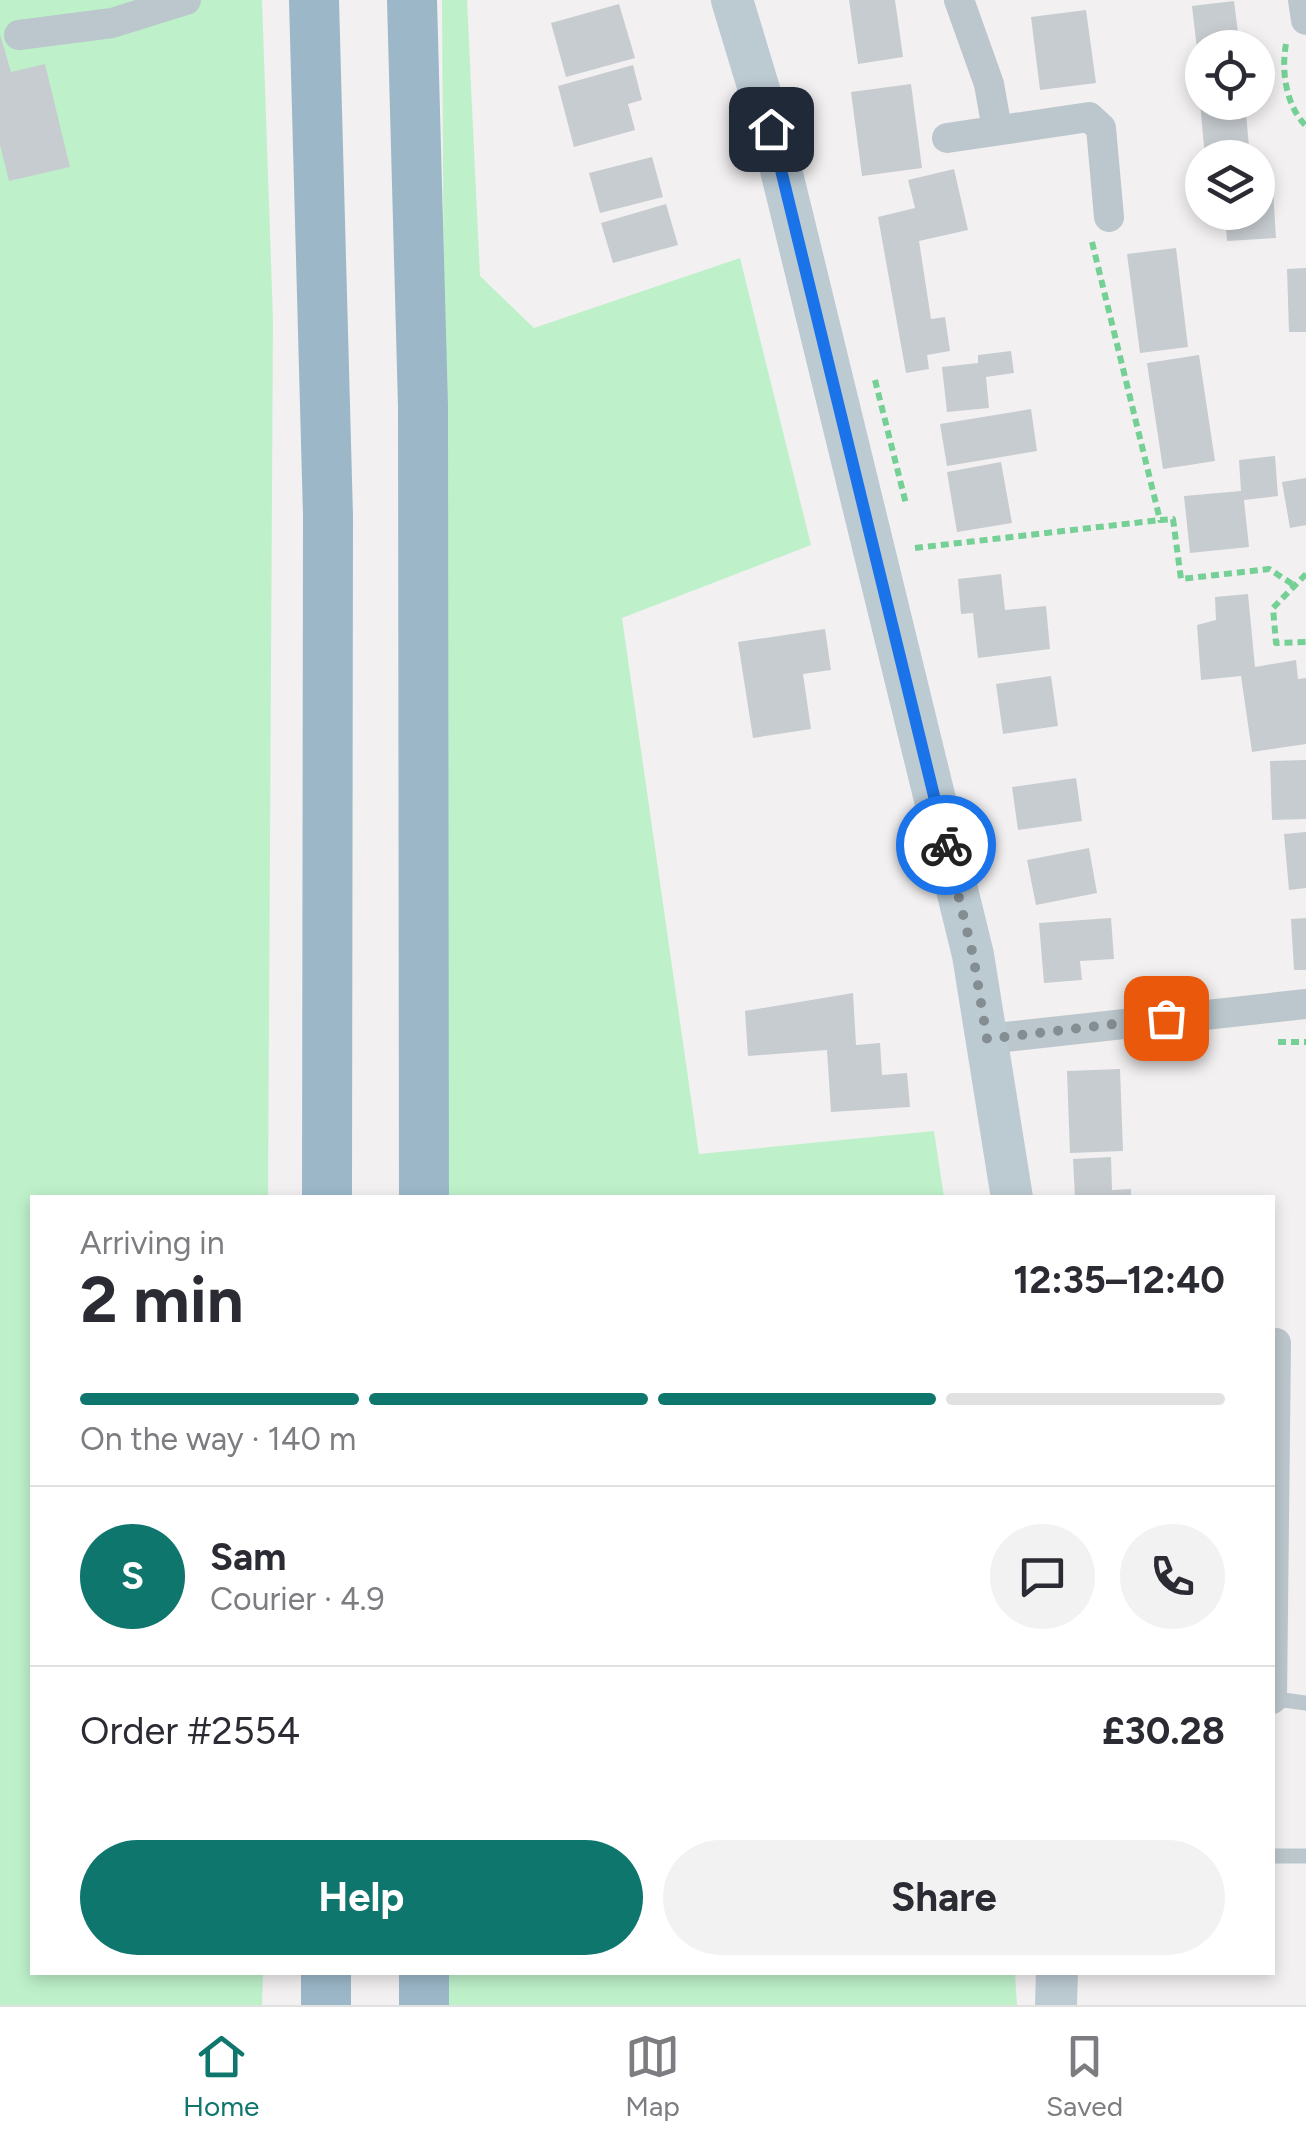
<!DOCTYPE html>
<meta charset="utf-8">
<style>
body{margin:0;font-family:Figtree,sans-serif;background:#f2f2f3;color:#2b2b33;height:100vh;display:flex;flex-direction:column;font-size:38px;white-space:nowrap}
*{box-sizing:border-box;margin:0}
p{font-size:32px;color:#7c7c81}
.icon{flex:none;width:55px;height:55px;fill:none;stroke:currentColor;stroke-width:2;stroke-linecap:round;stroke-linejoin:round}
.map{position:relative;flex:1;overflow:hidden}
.drawer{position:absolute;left:30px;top:1195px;width:1245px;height:780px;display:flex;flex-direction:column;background:#fff;border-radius:0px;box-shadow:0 5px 15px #0003}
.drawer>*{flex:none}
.controls{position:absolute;left:1185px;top:30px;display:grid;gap:20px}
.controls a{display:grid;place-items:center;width:90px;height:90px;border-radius:50%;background:#fff;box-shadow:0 5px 15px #0003;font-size:50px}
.pin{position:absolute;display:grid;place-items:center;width:85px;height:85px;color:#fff;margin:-42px;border-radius:20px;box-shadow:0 5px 15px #0006}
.courier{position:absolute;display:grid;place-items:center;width:100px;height:100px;margin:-50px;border:8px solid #1a73e8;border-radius:50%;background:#fff;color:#222;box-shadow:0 2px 12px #0007}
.headline em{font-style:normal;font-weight:700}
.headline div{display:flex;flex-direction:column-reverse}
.headline{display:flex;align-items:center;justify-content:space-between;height:170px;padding:0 50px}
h1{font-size:65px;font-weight:700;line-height:75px}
.bar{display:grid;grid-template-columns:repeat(4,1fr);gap:15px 10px;align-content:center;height:120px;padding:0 50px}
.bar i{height:12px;border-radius:8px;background:#e1e1e2}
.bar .on{background:#0f766e}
.bar p{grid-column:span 4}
.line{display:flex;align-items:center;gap:25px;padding:0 50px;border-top:2px solid #e1e1e2}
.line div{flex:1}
.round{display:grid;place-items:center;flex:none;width:105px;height:105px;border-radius:52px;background:#f2f2f3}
.cta{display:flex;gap:20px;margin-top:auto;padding:20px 50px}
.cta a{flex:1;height:115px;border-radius:60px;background:#0f766e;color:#fff;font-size:40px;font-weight:700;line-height:115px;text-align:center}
.cta a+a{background:#f2f2f3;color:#2b2b33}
.tab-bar{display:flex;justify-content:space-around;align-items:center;height:140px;border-top:2px solid #e1e1e2;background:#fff;font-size:28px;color:#7c7c81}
.tab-bar a{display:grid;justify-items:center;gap:5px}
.tab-bar .on{color:#0f766e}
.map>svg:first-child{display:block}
.green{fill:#bef1ca}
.building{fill:#c7ccd0}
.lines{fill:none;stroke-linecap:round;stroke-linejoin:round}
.path{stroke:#75d096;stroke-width:6;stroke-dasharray:8 5;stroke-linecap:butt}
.service{stroke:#bcc7cd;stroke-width:15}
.minor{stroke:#bcc7cd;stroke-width:30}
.secondary{stroke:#bccad2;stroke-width:42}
.trunk{stroke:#9cb8c8;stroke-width:50}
.done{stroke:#848d92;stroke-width:10;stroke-dasharray:0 18}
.route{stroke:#1a73e8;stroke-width:12}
</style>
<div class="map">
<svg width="1306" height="2005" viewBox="0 0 1306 2005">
<rect width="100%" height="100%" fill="#f3f0f1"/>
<g class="green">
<polygon points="0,0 262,0 273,320 268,1197 32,1198 32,1972 263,1973 262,2005 0,2005"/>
<polygon points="442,0 467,0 480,276 534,328 740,258 811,545 622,618 699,1154 934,1131 944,1197 449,1197"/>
<polygon points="445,1972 1015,1973 1017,2005 445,2005"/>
</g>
<g class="building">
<polygon points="849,0 895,0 903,57 858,64"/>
<polygon points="1234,1 1240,48 1202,48 1200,75 1192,6"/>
<polygon points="619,4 635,58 566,77 551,23"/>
<polygon points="1086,10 1096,83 1040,90 1031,17"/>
<polygon points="0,34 11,72 45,64 70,167 9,181 0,145"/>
<polygon points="633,65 642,100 628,104 635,130 574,147 558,86"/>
<polygon points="911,84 922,168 862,176 851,92"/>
<polygon points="1200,102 1245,102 1250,158 1205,158"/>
<polygon points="652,157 663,197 600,213 589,173"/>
<polygon points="954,169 968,230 919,241 931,319 945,317 950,351 927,355 929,369 906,373 878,217 915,208 908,180"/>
<polygon points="1272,175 1276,238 1227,241 1225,212 1258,212 1258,176"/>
<polygon points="666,204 678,245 613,263 601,223"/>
<polygon points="1176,248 1188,347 1140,353 1127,254"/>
<polygon points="1306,268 1306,332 1289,332 1287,269"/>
<polygon points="1011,351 1014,373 986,377 989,408 947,412 942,367 978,363 978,355"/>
<polygon points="1199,355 1215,461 1163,469 1147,363"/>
<polygon points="1031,409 1037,451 947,466 940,424"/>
<polygon points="1275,456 1278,496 1244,500 1249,547 1190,553 1184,496 1241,491 1239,460"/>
<polygon points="1001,462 1012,523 957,532 947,472"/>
<polygon points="1306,478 1306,525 1290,528 1282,482"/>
<polygon points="1001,574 1005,610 1046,606 1050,649 978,658 973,613 961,614 958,579"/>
<polygon points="1248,594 1255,667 1296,660 1298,679 1306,678 1306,744 1252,752 1241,676 1201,680 1197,625 1216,620 1215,597"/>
<polygon points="825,629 831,670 803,674 811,729 753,738 738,642"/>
<polygon points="1051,676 1058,726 1003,734 996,684"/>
<polygon points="1306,760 1306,819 1272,820 1270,761"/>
<polygon points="1076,778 1082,821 1018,830 1012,787"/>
<polygon points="1306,832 1306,888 1289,890 1284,834"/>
<polygon points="1089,848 1097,893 1036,905 1027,860"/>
<polygon points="1111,918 1114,959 1080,961 1082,980 1044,983 1039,923"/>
<polygon points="1306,918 1306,970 1294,970 1291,919"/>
<polygon points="853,993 856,1045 880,1043 882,1075 907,1073 910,1107 831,1112 827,1050 748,1056 745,1011"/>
<polygon points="1120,1069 1123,1151 1070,1153 1067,1071"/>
<polygon points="1111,1157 1112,1190 1131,1189 1131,1198 1075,1198 1073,1159"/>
</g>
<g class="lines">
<g class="path">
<path d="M1286,44C1281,71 1286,106 1306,126"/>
<polyline points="1092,242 1160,520 1173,519 1181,579 1269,569 1294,585"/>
<polyline points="875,380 906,504"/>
<polyline points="915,548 1160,520"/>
<polyline points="1306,574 1273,608 1276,643 1306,642"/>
<polyline points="1278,1042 1306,1042"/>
</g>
<g class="service">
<polyline points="1276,1699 1306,1703"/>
<polyline points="1272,1856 1306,1856"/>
</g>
<g class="minor">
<polyline points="959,0 989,84 997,129"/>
<polyline points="1303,0 1306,20"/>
<polyline points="19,35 112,23 186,0"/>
<polyline points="947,138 1089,117 1101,128 1109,217"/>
<polyline points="987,1039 1306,1004"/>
<polyline points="1272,1699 1276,1343"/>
</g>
<g class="secondary">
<polyline points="732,0 771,129 973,955 1012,1198"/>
<polyline points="1056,2005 1057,1972"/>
</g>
<g class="trunk">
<polyline points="314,0 328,516 327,1198"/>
<polyline points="412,0 423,406 424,1198"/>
<polyline points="424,1972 424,2005"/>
<polyline points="326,2005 326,1972"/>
</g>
</g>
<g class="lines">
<polyline class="done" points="946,845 973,955 987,1039 1166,1018"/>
<polyline class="route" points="771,129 946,845"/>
</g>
</svg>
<div class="controls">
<a><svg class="icon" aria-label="locate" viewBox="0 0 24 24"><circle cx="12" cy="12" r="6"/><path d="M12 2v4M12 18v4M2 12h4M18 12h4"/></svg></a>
<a><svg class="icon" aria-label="layers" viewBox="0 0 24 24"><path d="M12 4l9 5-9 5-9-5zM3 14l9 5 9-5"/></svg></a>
</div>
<div class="pin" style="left:1166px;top:1018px;background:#ea580c"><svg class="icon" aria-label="bag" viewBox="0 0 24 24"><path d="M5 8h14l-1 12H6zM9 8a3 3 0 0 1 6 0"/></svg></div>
<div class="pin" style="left:771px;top:129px;background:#1f2937"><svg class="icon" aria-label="home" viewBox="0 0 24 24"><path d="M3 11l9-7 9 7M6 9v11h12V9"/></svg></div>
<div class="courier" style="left:946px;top:845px"><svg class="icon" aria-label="bike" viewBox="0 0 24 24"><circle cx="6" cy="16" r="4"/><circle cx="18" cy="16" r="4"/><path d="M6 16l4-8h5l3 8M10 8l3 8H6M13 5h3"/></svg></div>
<section class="drawer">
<div class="headline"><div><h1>2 min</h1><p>Arriving in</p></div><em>12:35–12:40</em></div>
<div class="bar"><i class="on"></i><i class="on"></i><i class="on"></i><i></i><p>On the way · 140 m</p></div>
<div class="line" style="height:180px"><b class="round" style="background:#0f766e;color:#fff">S</b><div><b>Sam</b><p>Courier · 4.9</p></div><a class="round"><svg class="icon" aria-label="chat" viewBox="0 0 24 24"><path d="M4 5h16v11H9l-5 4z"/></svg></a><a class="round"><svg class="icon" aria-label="phone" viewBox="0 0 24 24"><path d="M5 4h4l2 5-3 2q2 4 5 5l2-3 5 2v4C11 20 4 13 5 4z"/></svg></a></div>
<div class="line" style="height:130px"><div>Order #2554</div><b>£30.28</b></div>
<div class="cta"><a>Help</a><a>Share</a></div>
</section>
</div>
<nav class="tab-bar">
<a class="on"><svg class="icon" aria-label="home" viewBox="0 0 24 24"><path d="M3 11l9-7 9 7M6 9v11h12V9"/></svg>Home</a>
<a><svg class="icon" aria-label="map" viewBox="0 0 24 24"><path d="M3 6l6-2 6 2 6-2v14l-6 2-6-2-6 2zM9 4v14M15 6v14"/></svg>Map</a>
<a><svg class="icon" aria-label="saved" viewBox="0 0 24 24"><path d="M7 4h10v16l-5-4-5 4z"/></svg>Saved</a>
</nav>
